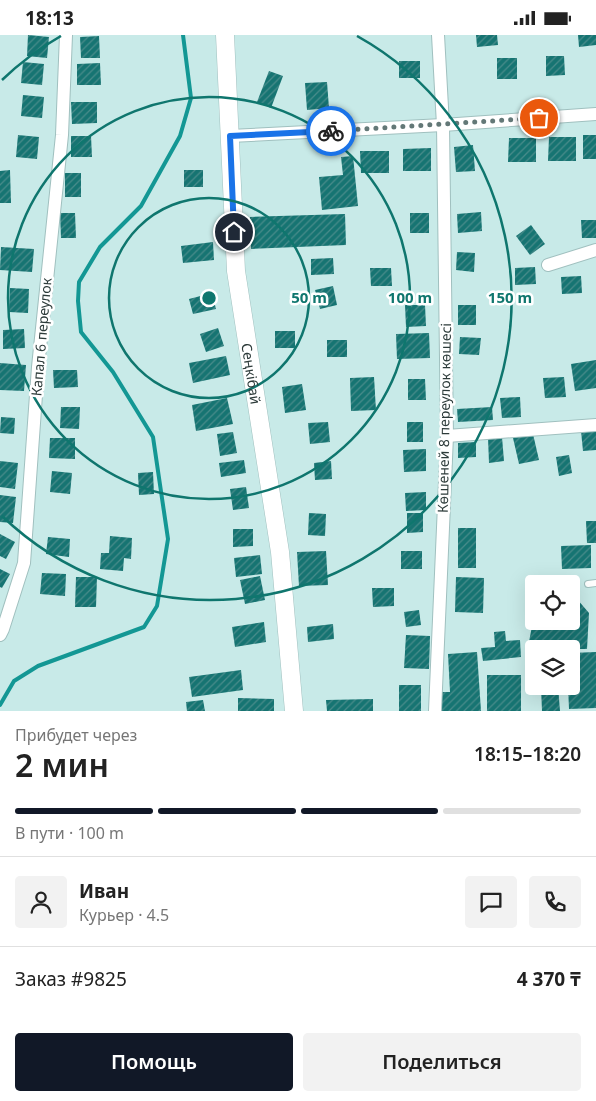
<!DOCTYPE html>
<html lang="ru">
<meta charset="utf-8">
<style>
body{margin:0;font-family:"Noto Sans",sans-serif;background:#f2f2f2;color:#222;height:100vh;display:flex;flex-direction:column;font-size:19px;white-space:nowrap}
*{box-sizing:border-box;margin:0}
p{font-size:16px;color:#767676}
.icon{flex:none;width:28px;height:28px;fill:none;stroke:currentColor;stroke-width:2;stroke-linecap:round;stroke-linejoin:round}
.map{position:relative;height:676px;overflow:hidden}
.panel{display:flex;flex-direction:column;background:#fff;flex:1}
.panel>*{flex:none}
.buttons{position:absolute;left:525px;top:540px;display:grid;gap:10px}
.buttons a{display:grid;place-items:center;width:55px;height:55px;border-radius:5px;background:#fff;box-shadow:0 5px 20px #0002;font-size:25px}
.pin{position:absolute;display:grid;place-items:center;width:42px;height:42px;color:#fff;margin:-21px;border:2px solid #fff;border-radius:50%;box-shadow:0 1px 5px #0007}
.courier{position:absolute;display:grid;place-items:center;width:50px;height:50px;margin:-25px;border:4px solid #1a73e8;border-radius:50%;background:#fff;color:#222;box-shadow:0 1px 6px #0007}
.headline em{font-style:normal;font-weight:600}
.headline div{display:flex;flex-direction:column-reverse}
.headline{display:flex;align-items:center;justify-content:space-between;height:85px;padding:0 15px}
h1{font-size:32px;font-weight:600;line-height:38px}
.bar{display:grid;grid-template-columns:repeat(4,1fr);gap:8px 5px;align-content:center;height:60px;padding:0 15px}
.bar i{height:6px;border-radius:4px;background:#e0e0e0}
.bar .current{background:#111827}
.bar p{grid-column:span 4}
.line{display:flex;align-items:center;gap:12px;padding:0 15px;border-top:1px solid #e0e0e0}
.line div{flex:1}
.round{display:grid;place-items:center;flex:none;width:52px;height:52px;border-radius:5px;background:#f2f2f2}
.primary-button{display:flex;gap:10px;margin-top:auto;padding:10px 15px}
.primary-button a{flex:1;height:58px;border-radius:5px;background:#111827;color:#fff;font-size:20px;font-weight:600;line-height:58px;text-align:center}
.primary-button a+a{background:#f2f2f2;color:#222}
.status{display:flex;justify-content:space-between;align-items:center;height:35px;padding:0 25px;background:#fff;direction:ltr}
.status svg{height:14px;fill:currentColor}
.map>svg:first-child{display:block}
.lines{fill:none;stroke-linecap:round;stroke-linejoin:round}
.stream{stroke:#139794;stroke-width:4}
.building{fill:url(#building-hatch)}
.lane-casing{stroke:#a0c0bf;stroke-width:8}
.street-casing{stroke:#a0c0bf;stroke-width:14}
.secondary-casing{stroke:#a0c0bf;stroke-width:19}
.lane{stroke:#fff;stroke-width:6}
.street{stroke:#fff;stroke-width:12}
.secondary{stroke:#fff;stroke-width:18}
.done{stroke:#637877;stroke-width:5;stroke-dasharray:0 9}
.route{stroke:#1a73e8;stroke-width:6}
.ring{fill:none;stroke:#0f766e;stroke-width:2.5}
.labels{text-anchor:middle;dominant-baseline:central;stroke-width:5;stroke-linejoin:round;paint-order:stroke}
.street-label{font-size:14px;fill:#2d3b3a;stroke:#fff}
.centre{fill:#0f766e;stroke:#fff;stroke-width:2.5}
.ring-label{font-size:15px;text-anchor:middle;font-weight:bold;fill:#0f766e;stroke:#fff;stroke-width:5;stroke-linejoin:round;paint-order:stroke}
</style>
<div class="status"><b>18:13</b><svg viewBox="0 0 49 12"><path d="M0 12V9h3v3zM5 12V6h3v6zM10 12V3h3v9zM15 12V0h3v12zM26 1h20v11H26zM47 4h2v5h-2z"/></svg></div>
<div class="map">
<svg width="596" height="676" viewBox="0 0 596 676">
<defs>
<pattern id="building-hatch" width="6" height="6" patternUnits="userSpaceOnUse" patternTransform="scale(1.25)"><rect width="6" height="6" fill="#167472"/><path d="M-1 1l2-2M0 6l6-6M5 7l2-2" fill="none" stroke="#498c8b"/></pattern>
</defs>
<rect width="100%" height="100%" fill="#c8eae8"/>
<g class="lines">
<polyline class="stream" points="0,670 14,646 38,631 144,592 157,571 168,504 153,402 113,337 81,297 78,266 79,247 100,212 141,171 180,101 191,63 183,0"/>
</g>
<g class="building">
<polygon points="28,0 49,2 47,23 27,21"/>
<polygon points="476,0 497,0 498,10 477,12"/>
<polygon points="578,0 596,0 596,10 579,12"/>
<polygon points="99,1 100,23 81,23 80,2"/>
<polygon points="546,21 564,21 565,40 546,41"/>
<rect x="497" y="23" width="20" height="21"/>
<rect x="399" y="26" width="21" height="17"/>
<polygon points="23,27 44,29 42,50 21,48"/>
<polygon points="100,28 101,50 77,50 77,29"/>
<polygon points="269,36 283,41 271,73 257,67"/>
<polygon points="327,47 329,73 307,75 305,48"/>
<polygon points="23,60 44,62 42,83 21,81"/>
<polygon points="71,67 97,67 97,88 72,89"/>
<polygon points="18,100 39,102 37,124 16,122"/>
<rect x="583" y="100" width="13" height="24"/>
<polygon points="71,101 91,101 92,122 71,122"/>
<polygon points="549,102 576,102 576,126 548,126"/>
<polygon points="509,103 536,103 536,127 508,127"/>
<polygon points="473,110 475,136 456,137 454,112"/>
<polygon points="431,113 431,136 403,136 403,114"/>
<polygon points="360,116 389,116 389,138 361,138"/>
<polygon points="353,121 358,171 322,175 319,142 343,140 341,122"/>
<polygon points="10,135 11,168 0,168 0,136"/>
<rect x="184" y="135" width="19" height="17"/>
<rect x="65" y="138" width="16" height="24"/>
<polygon points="481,177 482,196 458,198 457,179"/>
<polygon points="60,178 75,178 76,203 61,203"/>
<rect x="410" y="178" width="19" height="20"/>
<polygon points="345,179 346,210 251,214 250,182"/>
<polygon points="581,185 596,185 596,203 582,203"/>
<polygon points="531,190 545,209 530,220 516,201"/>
<polygon points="213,207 214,225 183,228 181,211"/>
<polygon points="1,212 34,214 32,237 0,235"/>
<polygon points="457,217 475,218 474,237 456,235"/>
<polygon points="333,223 334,239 311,240 311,224"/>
<polygon points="535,232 536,249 515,250 515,233"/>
<polygon points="370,233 391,233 392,251 371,251"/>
<polygon points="581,241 582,258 562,259 561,242"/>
<polygon points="333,251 337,270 320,274 315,255"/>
<polygon points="10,253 29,254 28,278 9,277"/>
<polygon points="212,258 216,274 193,279 189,264"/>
<polygon points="405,270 425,270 426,291 406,292"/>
<rect x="458" y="270" width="18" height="20"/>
<polygon points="218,293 224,311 206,317 200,299"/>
<polygon points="24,294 25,313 3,314 3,295"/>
<rect x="275" y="296" width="20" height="17"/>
<polygon points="429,298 430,323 397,324 396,299"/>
<polygon points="460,302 481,303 479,320 459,319"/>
<rect x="327" y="305" width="20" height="17"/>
<polygon points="226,321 230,340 193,348 189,328"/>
<polygon points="596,325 596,353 575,356 571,329"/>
<polygon points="0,328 26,330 24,356 0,355"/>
<polygon points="53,335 77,335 78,352 54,353"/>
<polygon points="374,342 376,375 351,376 350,343"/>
<polygon points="564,342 566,362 545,363 543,343"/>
<polygon points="408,344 425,344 426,365 408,365"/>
<polygon points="302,349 306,375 285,378 282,352"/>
<polygon points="520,362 521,382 502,383 500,363"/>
<polygon points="227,363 233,389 196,396 192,370"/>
<polygon points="61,372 80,372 79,394 60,393"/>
<polygon points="492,372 493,385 458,387 457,374"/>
<polygon points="1,382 15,383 14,399 0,398"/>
<polygon points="328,387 330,407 310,409 308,388"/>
<rect x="407" y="387" width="16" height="20"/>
<polygon points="596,395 596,415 583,416 581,396"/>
<polygon points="233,397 237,418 220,421 217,399"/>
<polygon points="533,399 539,425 519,429 513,403"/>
<polygon points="502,402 504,426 489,428 488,403"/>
<polygon points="50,403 75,403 75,424 49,423"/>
<polygon points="476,407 476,422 458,423 458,408"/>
<polygon points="426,414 426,436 404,437 403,415"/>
<polygon points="569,420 572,438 559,441 556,422"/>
<polygon points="244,425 246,438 221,442 219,428"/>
<polygon points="0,426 18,428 15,454 0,452"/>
<polygon points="331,426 332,444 315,445 314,428"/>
<polygon points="52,436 72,438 70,459 50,457"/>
<polygon points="153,437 154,459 139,460 138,438"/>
<polygon points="246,452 249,473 233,475 230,454"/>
<polygon points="426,457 426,475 406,476 405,458"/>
<polygon points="0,460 16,462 13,488 0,487"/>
<polygon points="309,478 326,479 325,501 308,500"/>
<polygon points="407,478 423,478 423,497 407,498"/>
<polygon points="586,486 596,486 596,508 587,508"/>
<rect x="458" y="493" width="18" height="40"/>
<polygon points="233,494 253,494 253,511 233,512"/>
<polygon points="0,499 15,507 6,524 0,521"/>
<polygon points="110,501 132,503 131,524 124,523 123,536 100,534 101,518 109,518"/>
<polygon points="48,502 70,504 69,522 46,519"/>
<polygon points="591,510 591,533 562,534 561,511"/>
<polygon points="326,516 328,550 299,551 297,517"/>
<rect x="401" y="516" width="21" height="18"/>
<polygon points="260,520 262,539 236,542 234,523"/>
<polygon points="0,534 10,539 2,553 0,552"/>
<polygon points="42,538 66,539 65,561 40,559"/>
<polygon points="260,541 265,565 245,569 240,545"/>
<polygon points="76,542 97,542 96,572 75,572"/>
<polygon points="456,542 484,543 483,578 455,577"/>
<polygon points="372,553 394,553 394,571 373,572"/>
<polygon points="571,557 589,578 587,614 534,614 534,617 527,617 533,586 571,586"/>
<polygon points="419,575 421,590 406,592 404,577"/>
<polygon points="264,587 266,607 235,612 232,592"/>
<polygon points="333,589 334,604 308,607 307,592"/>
<polygon points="505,596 506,606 520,605 521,622 483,626 481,613 495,612 494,597"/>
<polygon points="406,600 430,601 429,634 404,633"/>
<polygon points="477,617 481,676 440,676 439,657 450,657 448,619"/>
<polygon points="596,617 596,673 569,674 568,651 571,651 571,618"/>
<polygon points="241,635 243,655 192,662 189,642"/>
<rect x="487" y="640" width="34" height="36"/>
<rect x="399" y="650" width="22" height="26"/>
<polygon points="558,651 560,676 542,676 541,652"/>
<polygon points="238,663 274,664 274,676 238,676"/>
<polygon points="373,664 373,676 327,676 326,665"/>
<polygon points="203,665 205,676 187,676 186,667"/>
</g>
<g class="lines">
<g class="lane-casing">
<polyline id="lane" points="588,549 596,548"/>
</g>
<g class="street-casing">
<g id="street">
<polyline points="230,101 443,90 596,79"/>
<polyline points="548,230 596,215"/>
<polyline points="447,401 596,390"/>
<polyline points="0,600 3,594 24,528 38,332 62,100 66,0"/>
<polyline points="435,676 447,401 443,90 438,0"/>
</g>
</g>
<g class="secondary-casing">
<g id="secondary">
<path id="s1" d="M225,0L236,236L280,517L294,676"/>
</g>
</g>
<use href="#lane" class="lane"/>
<use href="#street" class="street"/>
<use href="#secondary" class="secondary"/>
</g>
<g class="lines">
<polyline class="done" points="331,96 539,83"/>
<polyline class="route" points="234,197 230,101 331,96"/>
</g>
<g class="ring">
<circle cx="209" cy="263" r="100"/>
<circle cx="209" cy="263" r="201"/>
<path d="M2 45A301 301 0 0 1 61 1M357 1A301 301 0 1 1 2 481"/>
</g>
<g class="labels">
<g class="street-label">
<text transform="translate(41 302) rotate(-85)">Капал 6 переулок</text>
<text stroke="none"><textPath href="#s1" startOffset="340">Сеңкібай</textPath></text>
<text transform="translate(444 383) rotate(-89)">Көшеней 8 переулок көшесі</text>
</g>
</g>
<circle cx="209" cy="263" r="8" class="centre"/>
<g class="ring-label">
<text x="309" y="268">50 m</text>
<text x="410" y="268">100 m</text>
<text x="510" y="268">150 m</text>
</g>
</svg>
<div class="buttons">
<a><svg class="icon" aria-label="locate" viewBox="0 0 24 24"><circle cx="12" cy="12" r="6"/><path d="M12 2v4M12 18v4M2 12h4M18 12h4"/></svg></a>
<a><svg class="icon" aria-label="layers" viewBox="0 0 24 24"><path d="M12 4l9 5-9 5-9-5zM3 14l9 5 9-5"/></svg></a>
</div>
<div class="pin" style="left:539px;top:83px;background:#ea580c"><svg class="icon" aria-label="bag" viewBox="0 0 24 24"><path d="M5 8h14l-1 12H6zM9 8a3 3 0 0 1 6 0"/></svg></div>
<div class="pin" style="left:234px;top:197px;background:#1f2937"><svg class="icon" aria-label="home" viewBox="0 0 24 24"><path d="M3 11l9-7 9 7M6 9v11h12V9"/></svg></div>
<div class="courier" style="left:331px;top:96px"><svg class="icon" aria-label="bike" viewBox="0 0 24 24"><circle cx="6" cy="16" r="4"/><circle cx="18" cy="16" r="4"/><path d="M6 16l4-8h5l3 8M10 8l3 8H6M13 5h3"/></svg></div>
</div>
<section class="panel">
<div class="headline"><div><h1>2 мин</h1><p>Прибудет через</p></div><em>18:15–18:20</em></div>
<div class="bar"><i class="current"></i><i class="current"></i><i class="current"></i><i></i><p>В пути · 100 m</p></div>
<div class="line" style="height:90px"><a class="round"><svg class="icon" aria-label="person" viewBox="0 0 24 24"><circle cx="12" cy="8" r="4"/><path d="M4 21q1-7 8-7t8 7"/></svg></a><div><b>Иван</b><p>Курьер · 4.5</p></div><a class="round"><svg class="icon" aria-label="chat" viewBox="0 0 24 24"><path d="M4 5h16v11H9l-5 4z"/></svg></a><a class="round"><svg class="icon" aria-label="phone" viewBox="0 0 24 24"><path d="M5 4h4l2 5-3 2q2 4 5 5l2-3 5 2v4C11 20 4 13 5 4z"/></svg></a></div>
<div class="line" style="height:65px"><div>Заказ #9825</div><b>4 370 ₸</b></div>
<div class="primary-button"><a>Помощь</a><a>Поделиться</a></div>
</section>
